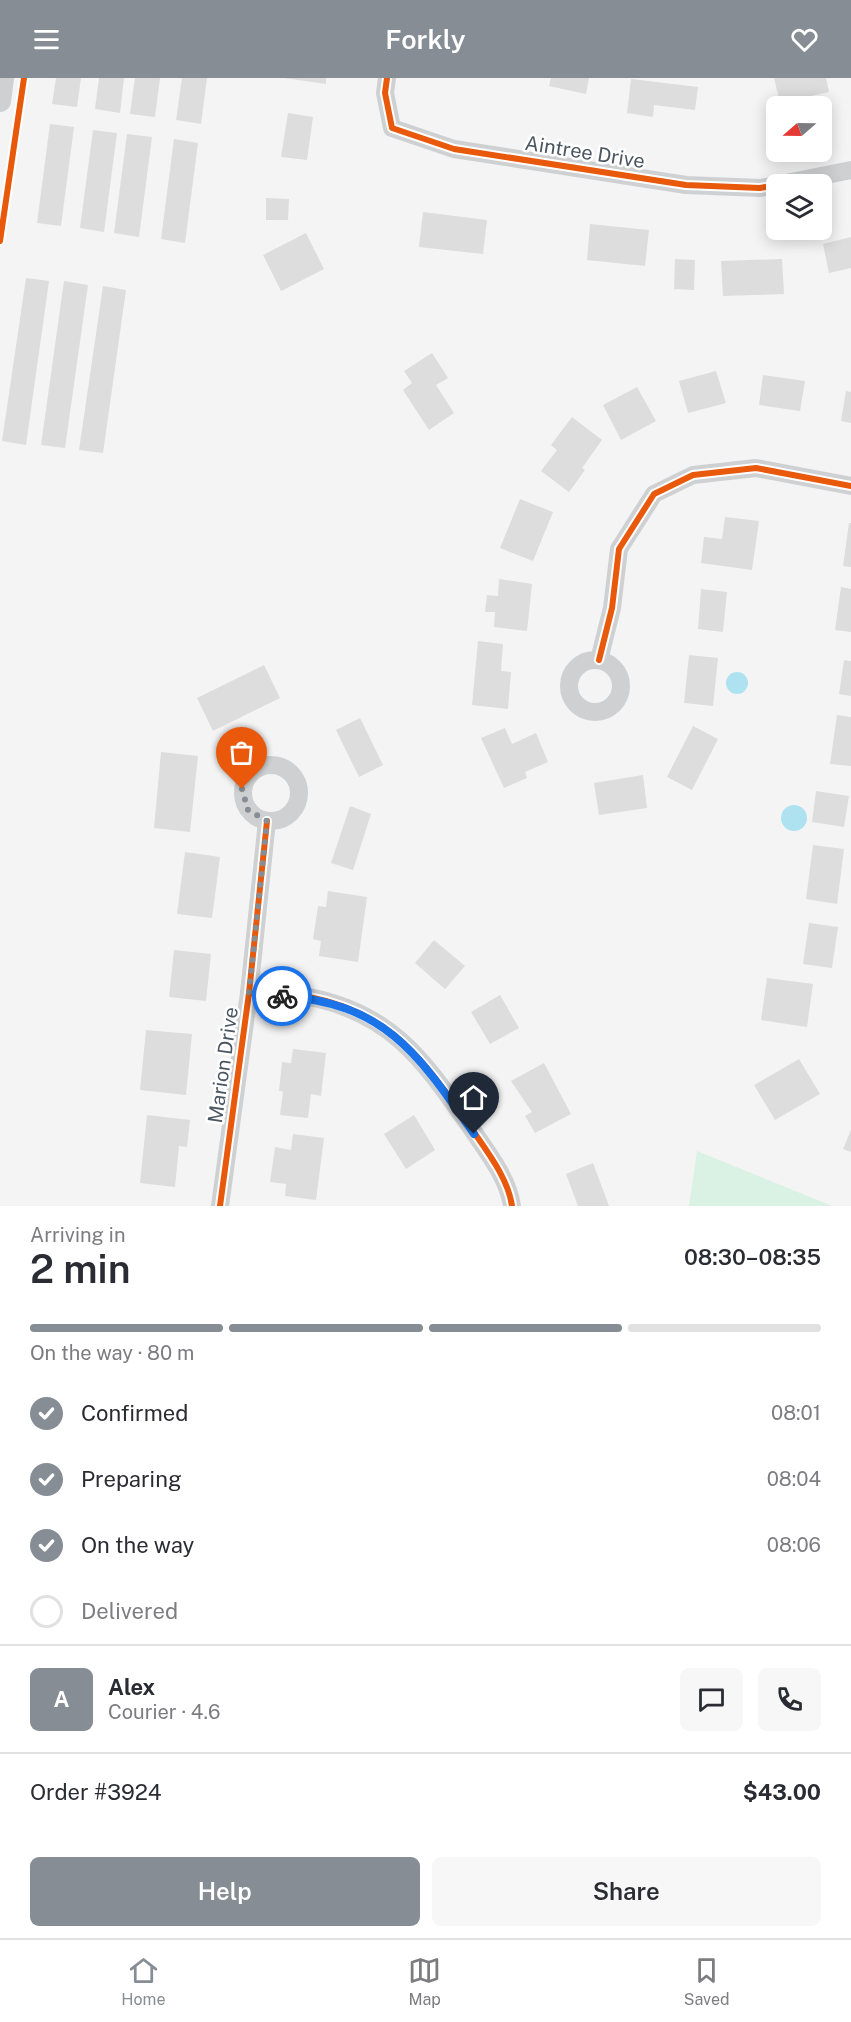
<!DOCTYPE html>
<meta charset="utf-8">
<style>
body{margin:0;font-family:"Public Sans",sans-serif;background:#f7f7f7;color:#2b2b33;height:100vh;display:flex;flex-direction:column;font-size:22px;white-space:nowrap}
*{box-sizing:border-box;margin:0}
p{font-size:20px;color:#7c7c81}
.icon{flex:none;width:33px;height:33px;fill:none;stroke:currentColor;stroke-width:2;stroke-linecap:round;stroke-linejoin:round}
.map{position:relative;height:1128px;overflow:hidden}
.panel{display:flex;flex-direction:column;background:#fff;flex:1}
.panel>*{flex:none}
.needle{width:39px;rotate:250deg}
.fabs{position:absolute;left:766px;top:18px;display:grid;gap:12px}
.fabs a{display:grid;place-items:center;width:66px;height:66px;border-radius:9px;background:#fff;box-shadow:0 3px 15px #0003;font-size:30px}
.pin{position:absolute;display:grid;place-items:center;width:51px;height:51px;color:#fff;margin:-62px -26px;border-radius:50% 50% 50% 0;rotate:-45deg;box-shadow:0 0 6px #0007}
.pin .icon{rotate:45deg}
.courier{position:absolute;display:grid;place-items:center;width:60px;height:60px;margin:-30px;border:4px solid #1a73e8;border-radius:50%;background:#fff;color:#222;box-shadow:0 2px 8px #0007}
.summary em{font-style:normal;font-weight:600}
.summary div{display:flex;flex-direction:column-reverse}
.summary{display:flex;align-items:center;justify-content:space-between;height:102px;padding:0 30px}
h1{font-size:39px;font-weight:600;line-height:45px}
.bar{display:grid;grid-template-columns:repeat(4,1fr);gap:9px 6px;align-content:center;height:72px;padding:0 30px}
.bar i{height:8px;border-radius:4px;background:#e1e1e2}
.bar .selected{background:#868d94}
.bar p{grid-column:span 4}
.line{display:flex;align-items:center;gap:15px;padding:0 30px;border-top:2px solid #e1e1e2}
.line div{flex:1}
.round{display:grid;place-items:center;flex:none;width:63px;height:63px;border-radius:9px;background:#f7f7f7}
ol{padding:0 30px;list-style:none}
li{display:flex;align-items:center;gap:18px;height:66px}
li p{margin-inline-start:auto}
li .icon{padding:6px;border-radius:50%;background:#868d94;color:#fff;stroke-width:4}
li:last-child{color:#7c7c81}
li i{width:33px;height:33px;border:3px solid #e1e1e2;border-radius:50%}
.primary-button{display:flex;gap:12px;margin-top:auto;padding:12px 30px}
.primary-button a{flex:1;height:69px;border-radius:9px;background:#868d94;color:#fff;font-size:24px;font-weight:600;line-height:69px;text-align:center}
.primary-button a+a{background:#f7f7f7;color:#2b2b33}
header{display:flex;justify-content:space-between;align-items:center;height:78px;padding:0 30px;background:#868d94;color:#fff;font-size:27px;font-weight:600}
.menu{display:flex;justify-content:space-around;align-items:center;height:84px;border-top:2px solid #e1e1e2;background:#fff;font-size:16px;color:#7c7c81}
.menu a{display:grid;justify-items:center;gap:3px}
.menu .selected{color:#868d94}
.map>svg:first-child{display:block}
.green{fill:#d9f2e3}
.water{fill:#aee2f0}
.building{fill:#ddddde}
.lines{fill:none;stroke-linecap:round;stroke-linejoin:round}
.minor{stroke:#ced0d2;stroke-width:18}
.tertiary{stroke:#ced0d2;stroke-width:22}
.cycleway-casing{stroke:#fff;stroke-width:10}
.cycleway{stroke:#e8590c;stroke-width:6}
.done{stroke:#868d94;stroke-width:6;stroke-dasharray:0 10.8}
.route{stroke:#1a73e8;stroke-width:8}
.labels{text-anchor:middle;dominant-baseline:central;stroke-width:5;stroke-linejoin:round;paint-order:stroke}
.street-label{font-size:20px;fill:#4a5661;stroke:#fff}
</style>
<header><svg class="icon" aria-label="menu" viewBox="0 0 24 24"><path d="M4 6h16M4 12h16M4 18h16"/></svg>Forkly<svg class="icon" aria-label="heart" viewBox="0 0 24 24"><path d="M12 20l-8-8c-3-5 5-10 8-4 3-6 11-1 8 4z"/></svg></header>
<div class="map">
<svg width="851" height="1128" viewBox="0 0 851 1128">
<rect width="100%" height="100%" fill="#f4f4f4"/>
<polygon class="green" points="697,1073 832,1128 689,1128"/>
<g class="water">
<circle cx="737" cy="605" r="11"/>
<circle cx="794" cy="740" r="13"/>
</g>
<g class="building">
<polygon points="56,0 81,0 77,29 52,26"/>
<polygon points="99,0 124,0 120,35 95,31"/>
<polygon points="135,0 160,0 155,39 130,36"/>
<polygon points="182,0 207,0 201,46 176,42"/>
<polygon points="284,0 326,0 326,6"/>
<polygon points="551,0 589,0 586,16 549,8"/>
<polygon points="774,0 826,0 829,14 780,25"/>
<polygon points="631,1 698,9 695,32 654,27 653,39 627,35"/>
<polygon points="288,35 313,39 307,82 281,79"/>
<polygon points="50,46 74,49 61,148 37,145"/>
<polygon points="93,52 117,55 104,154 80,150"/>
<polygon points="127,56 152,59 139,159 114,155"/>
<polygon points="174,61 198,65 185,165 161,161"/>
<polygon points="266,120 289,121 288,142 266,142"/>
<polygon points="423,134 487,142 483,176 419,169"/>
<polygon points="590,146 649,152 645,188 587,182"/>
<polygon points="306,155 324,191 281,213 263,177"/>
<polygon points="851,159 851,190 829,195 823,166"/>
<polygon points="675,181 695,182 694,212 674,211"/>
<polygon points="782,181 784,216 723,218 721,183"/>
<polygon points="26,200 49,203 26,367 2,363"/>
<polygon points="64,203 88,207 65,370 41,367"/>
<polygon points="103,208 126,212 103,375 79,372"/>
<polygon points="432,275 448,300 436,307 454,335 429,352 403,312 412,305 404,293"/>
<polygon points="716,293 726,325 688,335 679,303"/>
<polygon points="763,297 805,303 800,333 759,327"/>
<polygon points="637,309 656,343 621,362 603,327"/>
<polygon points="846,313 851,314 851,345 841,343"/>
<polygon points="572,339 602,362 582,390 585,392 569,414 541,393 557,372 551,367"/>
<polygon points="520,421 553,434 533,483 500,470"/>
<polygon points="725,439 759,443 752,492 701,485 704,459 722,461"/>
<polygon points="849,445 851,445 851,489 843,488"/>
<polygon points="499,501 532,506 527,553 494,549 495,534 485,534 487,517 498,518"/>
<polygon points="841,509 851,511 851,554 835,552"/>
<polygon points="701,511 727,514 723,554 698,551"/>
<polygon points="478,563 503,566 501,593 511,594 508,631 472,627"/>
<polygon points="689,577 718,580 713,628 684,625"/>
<polygon points="844,582 851,583 851,618 839,616"/>
<polygon points="264,587 280,620 213,653 197,620"/>
<polygon points="837,637 851,639 851,688 830,686"/>
<polygon points="360,640 383,687 359,699 336,652"/>
<polygon points="693,648 718,661 692,712 667,699"/>
<polygon points="505,650 512,666 536,655 548,684 525,694 527,700 504,710 481,660"/>
<polygon points="161,674 198,678 190,754 154,750"/>
<polygon points="643,697 647,730 599,737 594,705"/>
<polygon points="816,713 849,718 844,749 812,744"/>
<polygon points="350,728 371,736 353,792 331,785"/>
<polygon points="813,767 844,771 837,826 806,821"/>
<polygon points="185,774 220,779 212,840 177,836"/>
<polygon points="328,813 367,819 358,884 319,878 321,863 313,861 318,828 326,829"/>
<polygon points="809,845 838,849 832,890 803,886"/>
<polygon points="434,862 465,888 445,911 415,885"/>
<polygon points="174,872 211,876 206,923 169,919"/>
<polygon points="767,900 813,906 807,949 761,942"/>
<polygon points="500,917 519,950 490,966 471,934"/>
<polygon points="146,952 192,956 186,1017 140,1012"/>
<polygon points="293,971 326,975 321,1018 311,1016 308,1040 280,1037 283,1013 279,1013 282,984 291,985"/>
<polygon points="799,981 820,1016 775,1042 754,1007"/>
<polygon points="544,985 571,1036 535,1055 525,1038 532,1034 511,1003"/>
<polygon points="147,1037 190,1042 187,1069 179,1068 175,1109 140,1105"/>
<polygon points="414,1037 435,1072 406,1091 384,1056"/>
<polygon points="851,1052 851,1074 843,1071"/>
<polygon points="293,1056 324,1060 316,1122 285,1118 286,1106 270,1104 275,1069 291,1072"/>
<polygon points="593,1085 609,1128 578,1128 566,1096"/>
</g>
<g class="lines">
<g class="minor">
<polyline points="387,0 385,15 392,50 454,71 686,107 760,110 777,107"/>
<polyline points="781,106 851,92"/>
<polyline points="599,582 612,530 619,471 654,416 693,397 756,390 851,408"/>
<circle cx="595" cy="608" r="26"/>
<circle cx="271" cy="715" r="28"/>
<path d="M249,915C268,917 290,916 309,919C392,935 424,983 469,1047C485,1071 508,1099 512,1128"/>
<polyline points="220,1128 249,915 267,743"/>
</g>
<polyline class="tertiary" points="0,23 3,0"/>
<g class="cycleway-casing">
<g id="cycleway">
<polyline points="387,0 385,15 392,50 454,71 686,107 760,110 777,107"/>
<polyline points="0,163 24,0"/>
<polyline points="599,582 612,530 619,471 654,416 693,397 756,390 851,408"/>
<path d="M249,915C268,917 290,916 309,919C392,935 424,983 469,1047C485,1071 508,1099 512,1128"/>
<polyline points="220,1128 249,915 267,743"/>
</g>
</g>
<use href="#cycleway" class="cycleway"/>
</g>
<g class="lines">
<polyline class="done" points="242,711 248,732 267,743 249,915 282,918"/>
<path class="route" d="M282,918C386,925 419,977 474,1056"/>
</g>
<g class="labels">
<g class="street-label">
<text transform="translate(585 74) rotate(9)">Aintree Drive</text>
<text transform="translate(223 987) rotate(-82)">Marion Drive</text>
</g>
</g>
</svg>
<div class="fabs">
<a><svg class="needle" viewBox="-14 -14 28 28"><path d="M0-13l5 13h-10z" fill="#e53935"/><path d="M0 13l5-13h-10z" fill="#7c7c81"/></svg></a>
<a><svg class="icon" aria-label="layers" viewBox="0 0 24 24"><path d="M12 4l9 5-9 5-9-5zM3 14l9 5 9-5"/></svg></a>
</div>
<div class="pin" style="left:242px;top:711px;background:#ea580c"><svg class="icon" aria-label="bag" viewBox="0 0 24 24"><path d="M5 8h14l-1 12H6zM9 8a3 3 0 0 1 6 0"/></svg></div>
<div class="pin" style="left:474px;top:1056px;background:#1f2937"><svg class="icon" aria-label="home" viewBox="0 0 24 24"><path d="M3 11l9-7 9 7M6 9v11h12V9"/></svg></div>
<div class="courier" style="left:282px;top:918px"><svg class="icon" aria-label="bike" viewBox="0 0 24 24"><circle cx="6" cy="16" r="4"/><circle cx="18" cy="16" r="4"/><path d="M6 16l4-8h5l3 8M10 8l3 8H6M13 5h3"/></svg></div>
</div>
<section class="panel">
<div class="summary"><div><h1>2 min</h1><p>Arriving in</p></div><em>08:30–08:35</em></div>
<div class="bar"><i class="selected"></i><i class="selected"></i><i class="selected"></i><i></i><p>On the way · 80 m</p></div>
<ol>
<li><svg class="icon" aria-label="check" viewBox="0 0 24 24"><path d="M5 12l5 5 9-10"/></svg>Confirmed<p>08:01</p></li>
<li><svg class="icon" aria-label="check" viewBox="0 0 24 24"><path d="M5 12l5 5 9-10"/></svg>Preparing<p>08:04</p></li>
<li><svg class="icon" aria-label="check" viewBox="0 0 24 24"><path d="M5 12l5 5 9-10"/></svg>On the way<p>08:06</p></li>
<li><i></i>Delivered</li>
</ol>
<div class="line" style="height:108px"><b class="round" style="background:#868d94;color:#fff">A</b><div><b>Alex</b><p>Courier · 4.6</p></div><a class="round"><svg class="icon" aria-label="chat" viewBox="0 0 24 24"><path d="M4 5h16v11H9l-5 4z"/></svg></a><a class="round"><svg class="icon" aria-label="phone" viewBox="0 0 24 24"><path d="M5 4h4l2 5-3 2q2 4 5 5l2-3 5 2v4C11 20 4 13 5 4z"/></svg></a></div>
<div class="line" style="height:78px"><div>Order #3924</div><b>$43.00</b></div>
<div class="primary-button"><a>Help</a><a>Share</a></div>
</section>
<nav class="menu">
<a class="selected"><svg class="icon" aria-label="home" viewBox="0 0 24 24"><path d="M3 11l9-7 9 7M6 9v11h12V9"/></svg>Home</a>
<a><svg class="icon" aria-label="map" viewBox="0 0 24 24"><path d="M3 6l6-2 6 2 6-2v14l-6 2-6-2-6 2zM9 4v14M15 6v14"/></svg>Map</a>
<a><svg class="icon" aria-label="saved" viewBox="0 0 24 24"><path d="M7 4h10v16l-5-4-5 4z"/></svg>Saved</a>
</nav>
